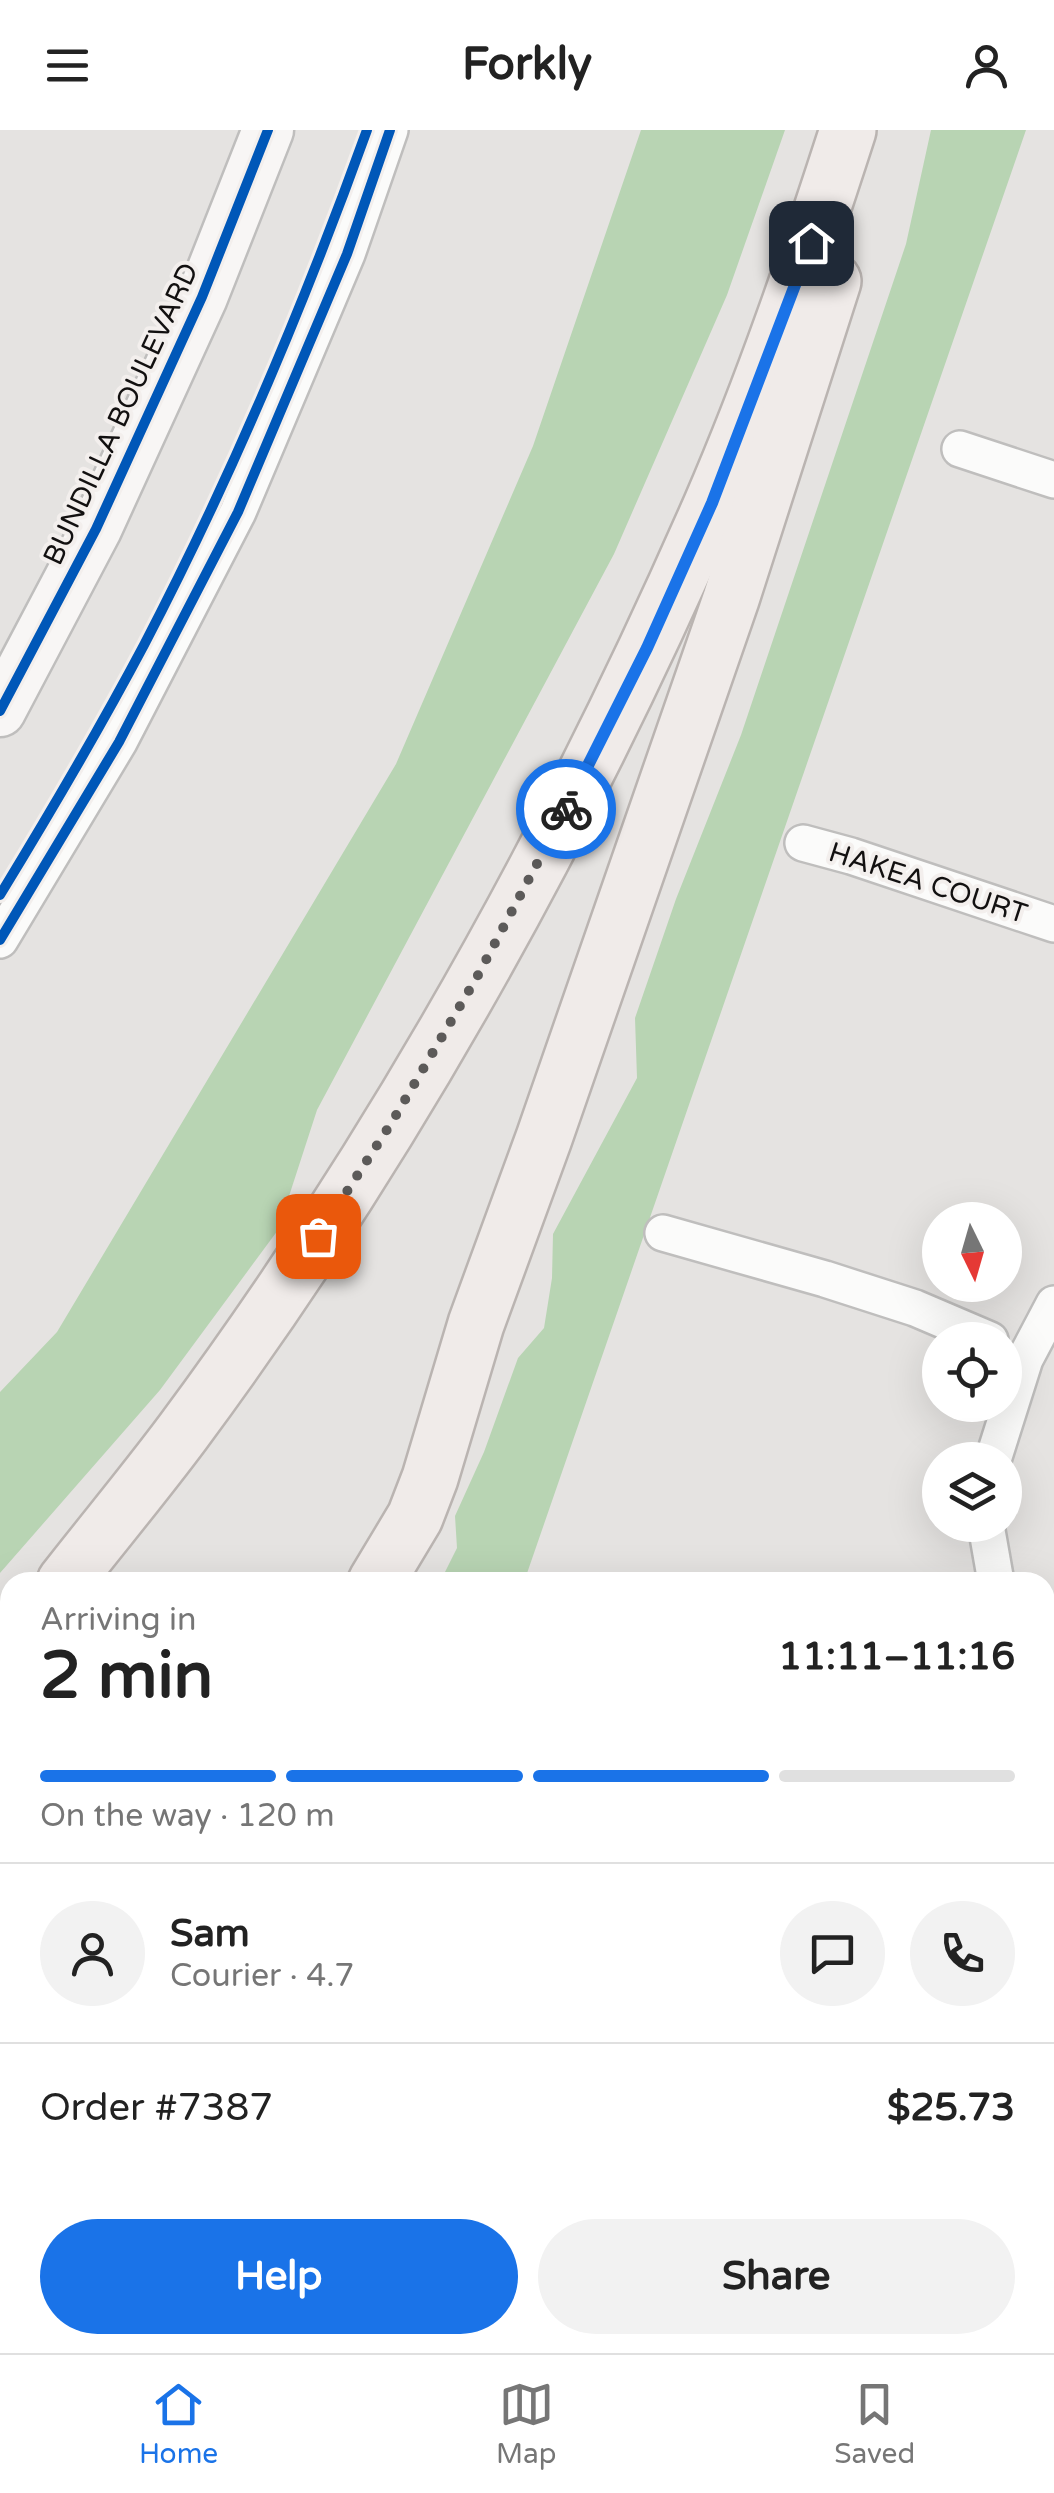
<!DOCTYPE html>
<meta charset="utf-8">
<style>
body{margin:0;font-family:"Varela Round",sans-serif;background:#f2f2f2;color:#222;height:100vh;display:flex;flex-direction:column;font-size:38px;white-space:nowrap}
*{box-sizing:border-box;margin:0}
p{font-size:32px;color:#767676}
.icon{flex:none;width:55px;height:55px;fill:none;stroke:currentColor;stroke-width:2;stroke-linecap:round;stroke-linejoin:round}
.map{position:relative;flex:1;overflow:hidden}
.sheet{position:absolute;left:0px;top:1442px;width:1055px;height:782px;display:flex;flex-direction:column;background:#fff;border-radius:30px 30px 0 0;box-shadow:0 10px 40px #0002}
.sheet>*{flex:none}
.needle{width:65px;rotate:175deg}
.controls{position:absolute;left:922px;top:1072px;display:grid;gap:20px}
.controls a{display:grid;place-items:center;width:100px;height:100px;border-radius:50%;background:#fff;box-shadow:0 10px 40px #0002;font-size:50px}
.pin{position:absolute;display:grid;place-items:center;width:85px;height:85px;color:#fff;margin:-42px;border-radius:20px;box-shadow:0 5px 15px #0006}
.courier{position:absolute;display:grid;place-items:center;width:100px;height:100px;margin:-50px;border:8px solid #1a73e8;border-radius:50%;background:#fff;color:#222;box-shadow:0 2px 12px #0007}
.overview em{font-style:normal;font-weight:800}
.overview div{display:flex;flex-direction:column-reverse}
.overview{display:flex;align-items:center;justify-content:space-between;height:170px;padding:0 40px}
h1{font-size:65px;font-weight:800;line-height:75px}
.bar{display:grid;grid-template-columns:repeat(4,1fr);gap:15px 10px;align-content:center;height:120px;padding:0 40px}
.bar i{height:12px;border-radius:8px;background:#e0e0e0}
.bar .current{background:#1a73e8}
.bar p{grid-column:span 4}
.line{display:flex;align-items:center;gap:25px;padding:0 40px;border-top:2px solid #e0e0e0}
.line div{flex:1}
.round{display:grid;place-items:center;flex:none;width:105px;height:105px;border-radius:52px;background:#f2f2f2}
.button{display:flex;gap:20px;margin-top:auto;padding:20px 40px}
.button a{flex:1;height:115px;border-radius:60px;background:#1a73e8;color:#fff;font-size:40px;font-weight:800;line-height:115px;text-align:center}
.button a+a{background:#f2f2f2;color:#222}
header{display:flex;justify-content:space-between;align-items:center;height:130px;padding:0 40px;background:#fff;font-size:45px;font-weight:800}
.tabs{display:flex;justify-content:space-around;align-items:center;height:140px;border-top:2px solid #e0e0e0;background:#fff;font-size:28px;color:#767676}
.tabs a{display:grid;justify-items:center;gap:5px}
.tabs .current{color:#1a73e8}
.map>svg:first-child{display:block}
.green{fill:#b8d4b3}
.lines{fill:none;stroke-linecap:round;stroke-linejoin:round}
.street-casing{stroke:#bfbebd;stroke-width:40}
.secondary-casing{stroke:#bfbebd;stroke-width:55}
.highway-casing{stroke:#bab4b1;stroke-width:60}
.street{stroke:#fbfbfa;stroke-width:35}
.secondary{stroke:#f8f6f5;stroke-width:50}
.highway{stroke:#f0ebe9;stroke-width:55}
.cycleway-casing{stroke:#f3efed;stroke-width:16}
.cycleway{stroke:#0057b8;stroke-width:10}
.done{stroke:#5c5a59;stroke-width:10;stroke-dasharray:0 18}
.route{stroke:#1a73e8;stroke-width:12}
.labels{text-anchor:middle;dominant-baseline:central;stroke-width:8;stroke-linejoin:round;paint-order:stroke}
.street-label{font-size:28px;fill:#121010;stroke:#f3efed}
</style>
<header><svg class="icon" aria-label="menu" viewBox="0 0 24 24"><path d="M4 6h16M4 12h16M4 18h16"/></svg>Forkly<svg class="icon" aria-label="person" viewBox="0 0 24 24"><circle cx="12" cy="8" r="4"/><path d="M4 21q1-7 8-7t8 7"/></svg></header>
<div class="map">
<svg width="1054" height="2223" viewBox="0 0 1054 2223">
<rect width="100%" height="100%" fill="#e5e3e1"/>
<g class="green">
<polygon points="641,0 785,0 727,165 614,424 317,980 278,1100 160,1260 0,1443 0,1262 57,1202 396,634 533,316"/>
<polygon points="931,0 1026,0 524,1452 440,1452 457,1418 455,1386 484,1322 518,1228 544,1198 552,1148 553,1104 637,948 635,888 676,769 741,605 906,114"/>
<polygon points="10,2069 10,2189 0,2202 0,2080"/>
</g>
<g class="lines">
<g class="street-casing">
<g id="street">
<polyline points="960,319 1054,350"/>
<polyline points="803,713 851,726 1054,794"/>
<polyline points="0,810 119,612 238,382 347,124 390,0"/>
<polyline points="663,1103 825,1149 915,1178 990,1210"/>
<polyline points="993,1330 1025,1229 1054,1174"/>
<polyline points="986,1395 996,1452"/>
<polyline points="1045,1576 1054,1588"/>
<polyline points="1045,2199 1054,2196"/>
<polyline points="798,2215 982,2218 992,2215"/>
<polyline points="238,2223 248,2215"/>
<polyline points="597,2223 598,2215"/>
</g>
</g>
<g class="secondary-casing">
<g id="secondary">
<polyline points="0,581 96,399 202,167 268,0"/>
<polyline points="1045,1818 1054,1810"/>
<polyline points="1045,1882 1054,1878"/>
<polyline points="0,1906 10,1900"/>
<polyline points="0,2005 10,1997"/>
</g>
</g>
<g class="highway-casing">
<g id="highway">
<path d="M65,1452C104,1402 145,1353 183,1302C395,1016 569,701 711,376C764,254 807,127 848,0"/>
<polyline points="376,1452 415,1387 430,1348 476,1194 544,1008 731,469 833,151"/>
<polyline points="0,1530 10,1519"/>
</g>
</g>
<use href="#street" class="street"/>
<use href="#secondary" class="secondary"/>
<use href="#highway" class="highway"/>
<g class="cycleway-casing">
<g id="cycleway">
<polyline points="0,581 96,399 202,167 268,0"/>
<path d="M0,765C50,683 99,600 144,515C230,350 304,175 367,0"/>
<polyline points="0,810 119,612 238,382 347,124 390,0"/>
</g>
</g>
<use href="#cycleway" class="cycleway"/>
</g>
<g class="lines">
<polyline class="done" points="318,1106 392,992 477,847 566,679"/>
<polyline class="route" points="566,679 647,518 712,373 811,113"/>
</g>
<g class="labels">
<g class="street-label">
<text transform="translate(121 284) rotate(-65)">BUNDILLA BOULEVARD</text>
<text transform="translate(928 753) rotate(18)">HAKEA COURT</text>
</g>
</g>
</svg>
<div class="controls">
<a><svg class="needle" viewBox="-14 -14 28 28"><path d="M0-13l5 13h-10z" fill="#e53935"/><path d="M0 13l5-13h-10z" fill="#767676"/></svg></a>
<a><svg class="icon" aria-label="locate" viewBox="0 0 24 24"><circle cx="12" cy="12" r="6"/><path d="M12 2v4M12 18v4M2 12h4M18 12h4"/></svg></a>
<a><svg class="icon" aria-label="layers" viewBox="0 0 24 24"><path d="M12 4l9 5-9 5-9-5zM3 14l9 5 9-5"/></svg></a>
</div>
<div class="pin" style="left:318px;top:1106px;background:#ea580c"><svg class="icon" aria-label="bag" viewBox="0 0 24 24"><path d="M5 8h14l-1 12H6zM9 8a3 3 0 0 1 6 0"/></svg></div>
<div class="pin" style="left:811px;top:113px;background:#1f2937"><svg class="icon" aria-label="home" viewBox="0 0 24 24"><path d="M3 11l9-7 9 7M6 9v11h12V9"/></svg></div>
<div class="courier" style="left:566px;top:679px"><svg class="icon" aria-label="bike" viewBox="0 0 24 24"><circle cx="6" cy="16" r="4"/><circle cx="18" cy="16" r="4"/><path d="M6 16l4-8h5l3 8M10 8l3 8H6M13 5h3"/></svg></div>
<section class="sheet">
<div class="overview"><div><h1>2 min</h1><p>Arriving in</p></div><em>11:11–11:16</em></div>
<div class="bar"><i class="current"></i><i class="current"></i><i class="current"></i><i></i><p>On the way · 120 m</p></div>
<div class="line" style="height:180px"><a class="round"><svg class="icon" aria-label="person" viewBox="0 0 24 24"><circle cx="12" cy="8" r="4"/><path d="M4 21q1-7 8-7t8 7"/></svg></a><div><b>Sam</b><p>Courier · 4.7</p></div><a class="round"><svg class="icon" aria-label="chat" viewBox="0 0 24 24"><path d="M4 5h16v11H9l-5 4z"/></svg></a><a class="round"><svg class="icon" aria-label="phone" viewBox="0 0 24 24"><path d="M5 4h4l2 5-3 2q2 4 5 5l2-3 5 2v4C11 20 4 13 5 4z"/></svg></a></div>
<div class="line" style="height:130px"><div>Order #7387</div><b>$25.73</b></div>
<div class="button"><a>Help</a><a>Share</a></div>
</section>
</div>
<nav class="tabs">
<a class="current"><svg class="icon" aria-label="home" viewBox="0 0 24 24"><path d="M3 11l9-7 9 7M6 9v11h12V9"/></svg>Home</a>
<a><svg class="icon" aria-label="map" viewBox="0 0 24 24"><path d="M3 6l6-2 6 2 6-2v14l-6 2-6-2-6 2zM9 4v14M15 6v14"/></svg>Map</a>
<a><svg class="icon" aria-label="saved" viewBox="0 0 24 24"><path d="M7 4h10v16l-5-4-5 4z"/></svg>Saved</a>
</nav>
